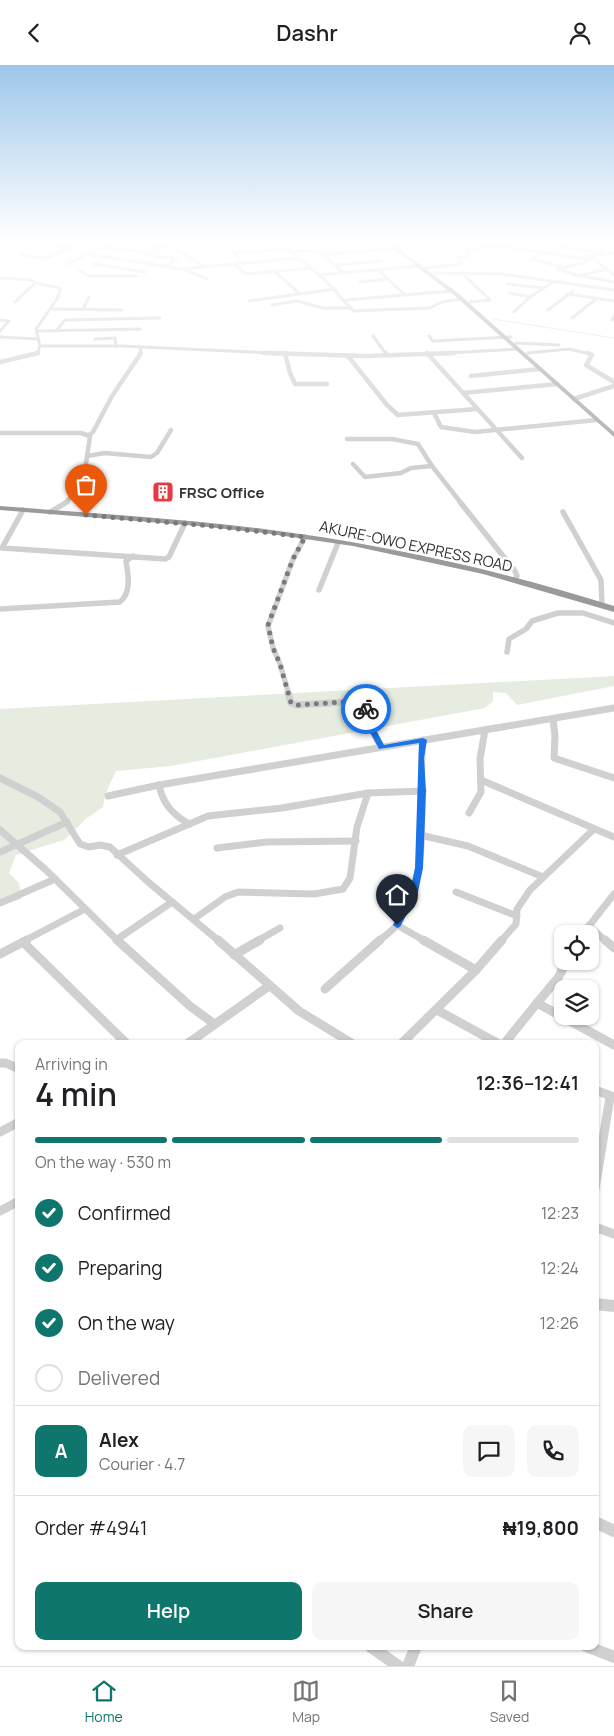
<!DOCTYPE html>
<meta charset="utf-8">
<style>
body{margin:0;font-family:Manrope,sans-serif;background:#f6f6f6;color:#202124;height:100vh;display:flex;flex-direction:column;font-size:19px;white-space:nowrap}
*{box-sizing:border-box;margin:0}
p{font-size:16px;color:#757577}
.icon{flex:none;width:28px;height:28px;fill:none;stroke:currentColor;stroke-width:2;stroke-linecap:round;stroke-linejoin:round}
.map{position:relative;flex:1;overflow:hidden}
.panel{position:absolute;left:15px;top:975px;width:584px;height:610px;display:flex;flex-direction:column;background:#fff;border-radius:10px;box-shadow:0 1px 4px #0004}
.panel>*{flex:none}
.buttons{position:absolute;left:554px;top:860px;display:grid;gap:10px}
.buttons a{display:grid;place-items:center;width:45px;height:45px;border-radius:10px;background:#fff;box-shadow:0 1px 4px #0004;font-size:25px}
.pin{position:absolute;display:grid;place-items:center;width:42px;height:42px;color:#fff;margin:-51px -21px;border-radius:50% 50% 50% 0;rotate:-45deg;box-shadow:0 0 5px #0007}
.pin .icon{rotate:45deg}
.courier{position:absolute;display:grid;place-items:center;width:50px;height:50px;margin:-25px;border:4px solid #1a73e8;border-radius:50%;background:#fff;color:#222;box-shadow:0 1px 6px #0007}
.summary em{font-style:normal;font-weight:600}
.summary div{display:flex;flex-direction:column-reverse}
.summary{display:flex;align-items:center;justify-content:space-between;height:85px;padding:0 20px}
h1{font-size:32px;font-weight:600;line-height:38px}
.bar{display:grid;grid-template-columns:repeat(4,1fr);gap:8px 5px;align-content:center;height:60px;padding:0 20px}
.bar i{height:6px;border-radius:4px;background:#e0e0e0}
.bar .selected{background:#0f766e}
.bar p{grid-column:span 4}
.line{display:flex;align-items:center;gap:12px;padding:0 20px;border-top:1px solid #e0e0e0}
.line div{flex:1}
.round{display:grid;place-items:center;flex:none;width:52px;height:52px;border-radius:10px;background:#f6f6f6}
ol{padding:0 20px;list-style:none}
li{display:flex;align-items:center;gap:15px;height:55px}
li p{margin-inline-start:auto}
li .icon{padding:5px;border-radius:50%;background:#0f766e;color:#fff;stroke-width:4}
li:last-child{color:#757577}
li i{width:28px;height:28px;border:2px solid #e0e0e0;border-radius:50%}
.primary-button{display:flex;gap:10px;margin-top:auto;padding:10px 20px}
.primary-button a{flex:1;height:58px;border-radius:10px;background:#0f766e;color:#fff;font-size:20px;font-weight:600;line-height:58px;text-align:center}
.primary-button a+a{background:#f6f6f6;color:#202124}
header{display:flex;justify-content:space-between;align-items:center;height:65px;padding:0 20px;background:#fff;font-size:22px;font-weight:600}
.tabs{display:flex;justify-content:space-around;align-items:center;height:70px;border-top:1px solid #e0e0e0;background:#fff;font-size:14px;color:#757577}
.tabs a{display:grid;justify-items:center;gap:2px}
.tabs .selected{color:#0f766e}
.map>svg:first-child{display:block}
.green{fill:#e6ecdf}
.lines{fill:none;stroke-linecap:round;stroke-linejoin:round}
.stream{stroke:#cfe2ee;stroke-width:1}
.minor-far5{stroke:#d0d0d0;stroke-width:3}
.minor-far4{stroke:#d0d0d0;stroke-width:4.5}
.minor-far3{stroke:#d0d0d0;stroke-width:5.5}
.minor-far2{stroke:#d0d0d0;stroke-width:7}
.minor-far1{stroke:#d0d0d0;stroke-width:9}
.minor{stroke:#d0d0d0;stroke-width:12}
.major{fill:#ababab;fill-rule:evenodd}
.highway{fill:#9a9a9a;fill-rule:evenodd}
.route{fill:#1a73e8}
.done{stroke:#7a7a7a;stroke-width:5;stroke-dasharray:0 9}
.labels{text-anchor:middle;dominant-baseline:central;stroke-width:5;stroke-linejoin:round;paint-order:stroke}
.far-poi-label{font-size:15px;font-weight:bold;fill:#333;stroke:#fff;text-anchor:start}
.far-street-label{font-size:15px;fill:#333;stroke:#fff}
</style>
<header><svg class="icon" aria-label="back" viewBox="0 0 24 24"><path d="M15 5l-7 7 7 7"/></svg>Dashr<svg class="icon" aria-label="person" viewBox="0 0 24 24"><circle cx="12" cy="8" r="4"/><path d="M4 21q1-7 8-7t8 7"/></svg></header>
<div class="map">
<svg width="614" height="1601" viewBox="0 0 614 1601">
<rect width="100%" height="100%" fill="#fff"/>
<polygon class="green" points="614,611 614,621 517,640 506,628 493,627 493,636 485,643 171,701 116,706 105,730 103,742 87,753 64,775 16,790 9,808 19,818 21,834 0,841 0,644"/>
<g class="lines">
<polyline class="stream" points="493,254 614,273"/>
<g class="minor-far5">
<polyline points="64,173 84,176"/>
<polyline points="221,173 238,192"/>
<polyline points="275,173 326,216 353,246 430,243 442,237 462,234"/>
<polyline points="515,173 535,176"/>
<polyline points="565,173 590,178 605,187"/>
<polyline points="603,173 614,181"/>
<polyline points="118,175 160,183"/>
<polyline points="332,175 340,182"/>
<polyline points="487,175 494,173"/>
<polyline points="0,177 25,177 69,182"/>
<polyline points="533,177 604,188"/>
<polyline points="141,179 153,173"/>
<polyline points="282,179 356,173"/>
<polyline points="178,185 204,202"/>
<polyline points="290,186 318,186 344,208"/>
<polyline points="23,187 21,190 47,193 95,173"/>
<polyline points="545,187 532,194 562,202"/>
<polyline points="234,188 287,184"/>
<polyline points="88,189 181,204 299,193"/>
<polyline points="149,190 177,194 165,201"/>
<polyline points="322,190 396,183"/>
<polyline points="145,191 181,173"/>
<polyline points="590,191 614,210"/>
<polyline points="66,199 103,182 150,188"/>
<polyline points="94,199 145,207"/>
<polyline points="234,199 246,209 311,203"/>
<polyline points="335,200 380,196"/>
<polyline points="426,203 461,199 458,193 468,191 466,184 498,181 588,194"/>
<polyline points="558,204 583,198 595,190 614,188"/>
<polyline points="558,204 577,210 614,217"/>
<polyline points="186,205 207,214"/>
<polyline points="378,205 405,230"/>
<polyline points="80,206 89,211 136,211"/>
<polyline points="274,206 299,228"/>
<polyline points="434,208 502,209 614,225"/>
<polyline points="462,208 490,235 470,237"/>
<polyline points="318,210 420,201"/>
<polyline points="582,210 607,204"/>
<polyline points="0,213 32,215 35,218 61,223 57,234 36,264 40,281"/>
<polyline points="360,217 388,214"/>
<polyline points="508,219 543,223"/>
<polyline points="509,228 530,232"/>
<polyline points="568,229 614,236"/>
<polyline points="346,235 452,226"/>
<polyline points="249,236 335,224"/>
<polyline points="15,237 35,218"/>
<polyline points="272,240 297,236 323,243 352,243"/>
<polyline points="50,244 122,245"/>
<polyline points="83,244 89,232"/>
<polyline points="548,245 573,226"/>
<polyline points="514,247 530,232 553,217"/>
<polyline points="572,253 596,234"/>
<polyline points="0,255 9,256 0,266"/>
<polyline points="612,255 614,251"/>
<polyline points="57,265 65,255 160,253"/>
<polyline points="36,266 140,264"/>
<polyline points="373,271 386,289"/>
<polyline points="429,271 433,276 511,272"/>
<polyline points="0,272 38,274"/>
<polyline points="95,274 115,273 116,281"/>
<polyline points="516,278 559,280"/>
<polyline points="139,281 141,283 140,289"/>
<polyline points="528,288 569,284 590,289"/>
<polyline points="37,289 40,281 122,281 291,289"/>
<polyline points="430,289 518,284"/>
</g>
<g class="minor-far4">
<polyline points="264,288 366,291 454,288"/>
<polyline points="285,288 290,308 295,319 327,319"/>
<polyline points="386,288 387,290"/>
<polyline points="427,288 522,393"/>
<polyline points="588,288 592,290 586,300 614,317"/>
<polyline points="348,291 387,340 398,350 477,344"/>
<polyline points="0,297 38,288"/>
<polyline points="471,311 540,304"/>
<polyline points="463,328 557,319"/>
<polyline points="574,334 614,321"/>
<polyline points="434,348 441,362 475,367 597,355"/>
<polyline points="0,368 81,368 90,371 83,419 65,438"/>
<polyline points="89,370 93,367 112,331 141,288"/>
<polyline points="347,374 392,374 418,379 432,401 461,438"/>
<polyline points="87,391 105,388 151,392 157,388 171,365"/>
<polyline points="353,399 365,412 401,408 411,403 432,401"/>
</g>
<g class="minor-far3">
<polyline points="460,437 515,506 517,511 515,515"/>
<polyline points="23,445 2,483 165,494 169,492 185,458"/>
<polyline points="50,447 67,437"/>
<polyline points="563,447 601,515 602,540"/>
<polyline points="319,525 338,478"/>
<path d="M0,544L120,537C132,527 128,509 126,496L133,491"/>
<polyline points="507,587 509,574 526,564 532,556 558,548 583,548 614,558"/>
<polyline points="289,630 280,599 273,583 268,561 293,494 305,472"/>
</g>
<g class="minor-far2">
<polyline points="288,628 291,638 297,640 362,636 372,665 381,682"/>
<polyline points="553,654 555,671 554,693 614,713"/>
<polyline points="0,713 38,732 60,747 80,779 89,782 100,780 110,782 147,816 219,876"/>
<polyline points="481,715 614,772"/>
<path d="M159,720C163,739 172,749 189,759"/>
<polyline points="108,731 159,720 614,643"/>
<polyline points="469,748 481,727 480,694 485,665"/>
<polyline points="0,765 46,805 118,876"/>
<polyline points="420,770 468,781 543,812"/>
<polyline points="217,783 267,777 356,776"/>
<polyline points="0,787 67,757"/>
<polyline points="117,790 208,751 282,743 368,728 423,726"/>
<polyline points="456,827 517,851"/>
<polyline points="0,838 55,814"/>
<polyline points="194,854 225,832 238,827 314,829 343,824 350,813 357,762 368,728"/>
<polyline points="397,860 425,876"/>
<polyline points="579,869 589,861"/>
<polyline points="116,875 172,837"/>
<polyline points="24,876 85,844"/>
<polyline points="257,876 280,863"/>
<path d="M379,876C384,871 391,867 396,861C400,856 402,850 405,844C432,792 417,731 423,675"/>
<polyline points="501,876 516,859 517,844 530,825 594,764"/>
<polyline points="606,876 589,861 614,829"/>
</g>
<g class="minor-far1">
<polyline points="117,875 190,941 213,958"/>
<polyline points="218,875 299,946 353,979"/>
<polyline points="423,875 476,905"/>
<polyline points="605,875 614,883"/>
<polyline points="23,877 127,979"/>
<polyline points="0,889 27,875"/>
<polyline points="234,890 260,875"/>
<polyline points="325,924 380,875"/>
<polyline points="537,938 558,913 567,896"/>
<polyline points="437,945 499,979"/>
<polyline points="187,979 269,921"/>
<polyline points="401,979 476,905 502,875"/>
<polyline points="504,979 537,938 614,980"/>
<polyline points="0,998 6,998 19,1004"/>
<polyline points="595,1025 614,1032"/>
<polyline points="0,1067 19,1057"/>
<polyline points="595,1124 610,1032"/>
<polyline points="0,1146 19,1136"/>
<polyline points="595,1162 614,1169"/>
</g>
<g class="minor">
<polyline points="595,1239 614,1241"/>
<polyline points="595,1457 614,1466"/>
<polyline points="370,1581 398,1601"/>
<polyline points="586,1581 614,1592"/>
<polyline points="408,1601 416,1581"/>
</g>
<polygon class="major" points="380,173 384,173 459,229 614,367 614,372 455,231"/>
<path class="highway" d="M0,441C88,448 176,453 264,464C383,479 500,505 614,541V547L483,509L353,481L264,468L198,461L0,445Z"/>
</g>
<linearGradient id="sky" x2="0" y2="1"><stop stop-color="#9ec6ea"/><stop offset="0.44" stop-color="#fff"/><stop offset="1" stop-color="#fff" stop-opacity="0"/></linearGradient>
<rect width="614" height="397" fill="url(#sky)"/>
<polygon class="route" points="366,642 369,644 376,665 384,680 423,673 427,675 424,693 426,726 423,803 418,827 400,862 397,863 393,860 410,827 415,803 419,678 379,684 369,665 363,644"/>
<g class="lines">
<polyline class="done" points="86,450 221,462 305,472 293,494 268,560 273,583 280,599 291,638 297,640 358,636 364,638 366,644"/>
</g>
<defs>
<g id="building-square" transform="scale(1.125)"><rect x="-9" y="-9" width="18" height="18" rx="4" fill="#e63946" stroke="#fff"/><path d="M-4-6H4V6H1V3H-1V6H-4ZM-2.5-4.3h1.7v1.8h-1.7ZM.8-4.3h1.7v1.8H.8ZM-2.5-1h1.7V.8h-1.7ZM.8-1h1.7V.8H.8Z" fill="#fff"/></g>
</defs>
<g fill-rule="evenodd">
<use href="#building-square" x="163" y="427"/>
</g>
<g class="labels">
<g class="far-poi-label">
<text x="179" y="427">FRSC Office</text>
</g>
<g class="far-street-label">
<text transform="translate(416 481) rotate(12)">AKURE-OWO EXPRESS ROAD</text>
</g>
</g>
</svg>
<div class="buttons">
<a><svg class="icon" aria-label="locate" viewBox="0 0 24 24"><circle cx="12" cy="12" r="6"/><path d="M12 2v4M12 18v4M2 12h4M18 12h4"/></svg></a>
<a><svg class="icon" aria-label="layers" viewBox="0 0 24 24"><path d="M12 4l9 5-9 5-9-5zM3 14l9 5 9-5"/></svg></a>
</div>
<div class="pin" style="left:86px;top:450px;background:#ea580c"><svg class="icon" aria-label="bag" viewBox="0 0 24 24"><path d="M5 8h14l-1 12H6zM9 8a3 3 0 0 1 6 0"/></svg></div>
<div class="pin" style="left:397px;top:860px;background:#1f2937"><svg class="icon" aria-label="home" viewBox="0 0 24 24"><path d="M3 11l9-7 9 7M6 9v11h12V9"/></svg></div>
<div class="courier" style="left:366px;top:644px"><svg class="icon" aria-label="bike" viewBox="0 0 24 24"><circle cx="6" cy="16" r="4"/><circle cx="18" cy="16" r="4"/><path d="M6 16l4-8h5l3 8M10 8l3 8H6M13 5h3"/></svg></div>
<section class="panel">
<div class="summary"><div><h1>4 min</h1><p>Arriving in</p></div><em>12:36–12:41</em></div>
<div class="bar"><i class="selected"></i><i class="selected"></i><i class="selected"></i><i></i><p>On the way · 530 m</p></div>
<ol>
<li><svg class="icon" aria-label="check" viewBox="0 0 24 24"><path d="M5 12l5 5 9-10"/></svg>Confirmed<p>12:23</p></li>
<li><svg class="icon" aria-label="check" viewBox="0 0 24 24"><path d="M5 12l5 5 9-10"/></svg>Preparing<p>12:24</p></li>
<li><svg class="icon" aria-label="check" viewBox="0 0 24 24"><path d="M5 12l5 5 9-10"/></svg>On the way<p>12:26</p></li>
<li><i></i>Delivered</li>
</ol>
<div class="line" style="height:90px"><b class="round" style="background:#0f766e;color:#fff">A</b><div><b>Alex</b><p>Courier · 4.7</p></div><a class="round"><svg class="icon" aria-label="chat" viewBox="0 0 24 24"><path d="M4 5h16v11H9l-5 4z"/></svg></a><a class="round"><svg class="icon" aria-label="phone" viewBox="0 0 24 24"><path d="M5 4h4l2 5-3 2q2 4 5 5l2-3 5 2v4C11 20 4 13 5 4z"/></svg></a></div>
<div class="line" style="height:65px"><div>Order #4941</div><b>₦19,800</b></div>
<div class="primary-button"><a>Help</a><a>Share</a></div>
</section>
</div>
<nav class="tabs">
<a class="selected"><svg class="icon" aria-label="home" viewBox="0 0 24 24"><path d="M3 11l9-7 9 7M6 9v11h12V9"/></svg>Home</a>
<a><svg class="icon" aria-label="map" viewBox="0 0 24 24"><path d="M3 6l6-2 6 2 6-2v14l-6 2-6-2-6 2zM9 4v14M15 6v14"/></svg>Map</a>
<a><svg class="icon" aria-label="saved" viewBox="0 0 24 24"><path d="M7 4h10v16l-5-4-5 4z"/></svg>Saved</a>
</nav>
